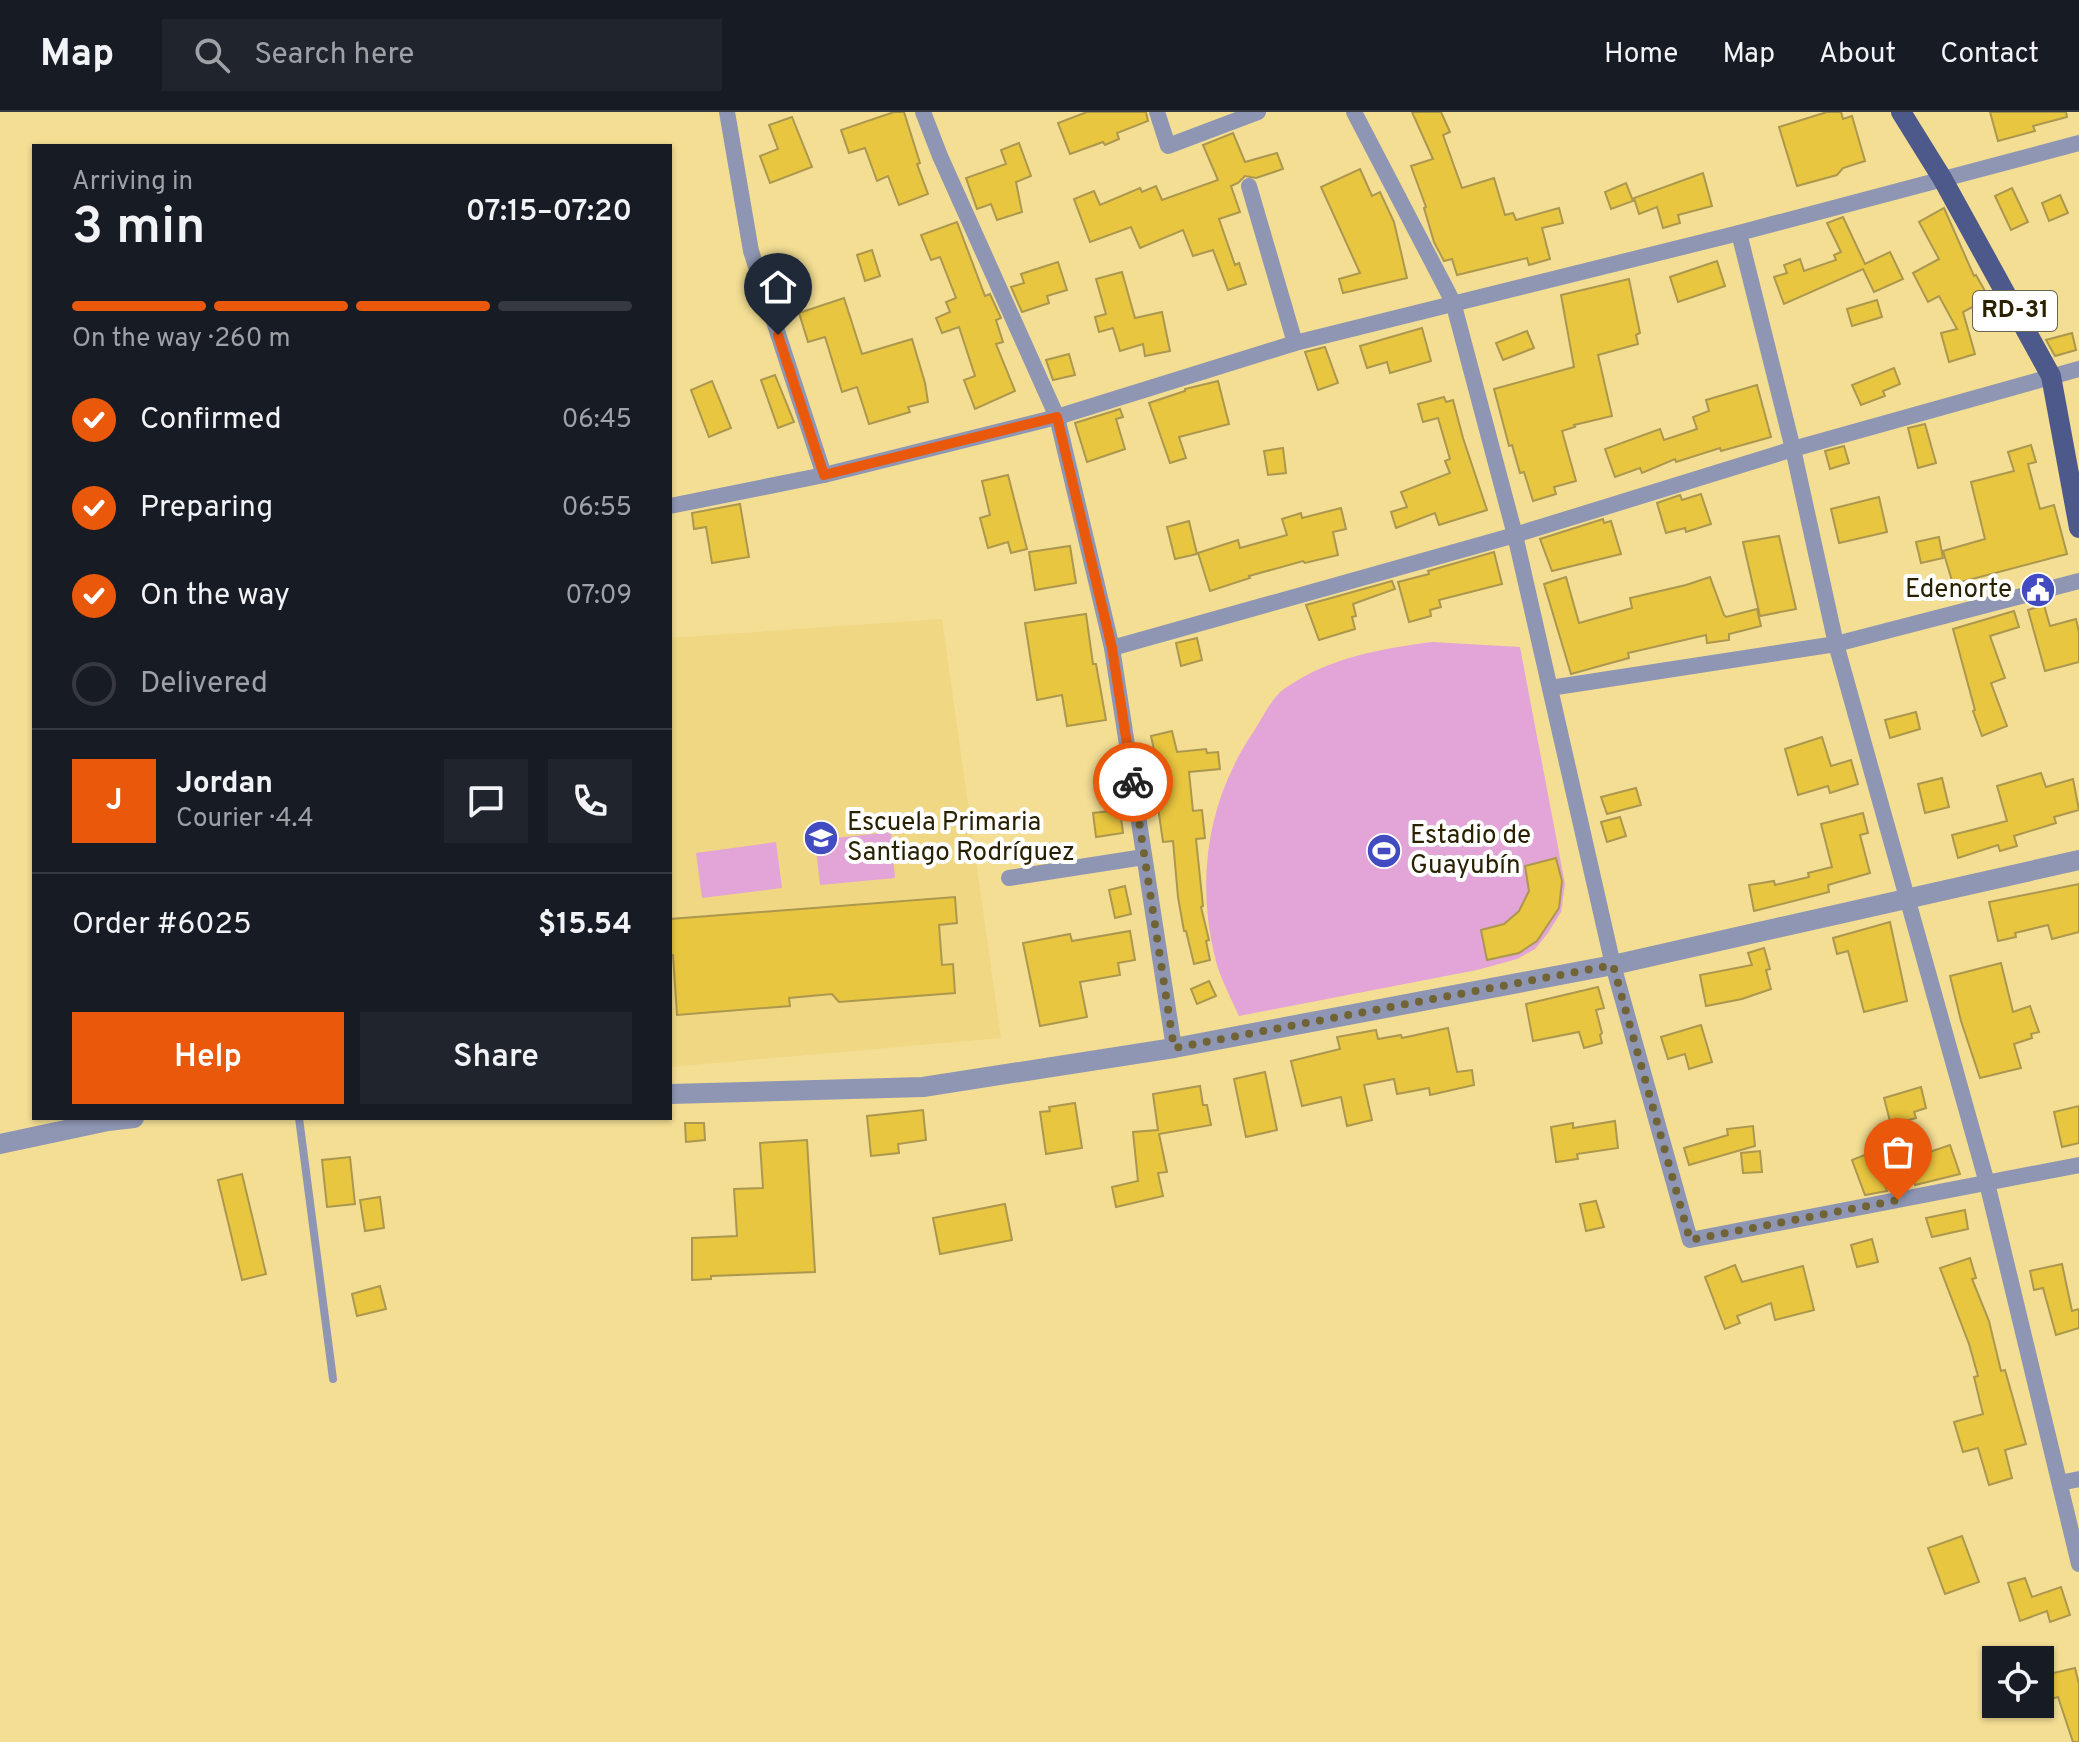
<!DOCTYPE html>
<meta charset="utf-8">
<style>
body{margin:0;font-family:Overpass,sans-serif;background:#20242c;color:#f1f3f6;height:100vh;display:flex;flex-direction:column;font-size:30px;white-space:nowrap}
*{box-sizing:border-box;margin:0}
p{font-size:26px;color:#9ea1a6}
.icon{flex:none;width:44px;height:44px;fill:none;stroke:currentColor;stroke-width:2;stroke-linecap:round;stroke-linejoin:round}
.map{position:relative;flex:1;overflow:hidden}
.panel{position:absolute;left:32px;top:32px;width:640px;height:976px;display:flex;flex-direction:column;background:#171b24;border-radius:0px;box-shadow:0 2px 6px #0004}
.panel>*{flex:none}
.buttons{position:absolute;left:1982px;top:1534px;display:grid;gap:16px}
.buttons a{display:grid;place-items:center;width:72px;height:72px;border-radius:0px;background:#171b24;box-shadow:0 2px 6px #0004;font-size:40px}
.pin{position:absolute;display:grid;place-items:center;width:68px;height:68px;color:#fff;margin:-82px -34px;border-radius:50% 50% 50% 0;rotate:-45deg;box-shadow:0 0 8px #0007}
.pin .icon{rotate:45deg}
.courier{position:absolute;display:grid;place-items:center;width:80px;height:80px;margin:-40px;border:6px solid #ea580c;border-radius:50%;background:#fff;color:#222;box-shadow:0 2px 10px #0007}
.summary em{font-style:normal;font-weight:600}
.summary div{display:flex;flex-direction:column-reverse}
.summary{display:flex;align-items:center;justify-content:space-between;height:136px;padding:0 40px}
h1{font-size:52px;font-weight:600;line-height:60px}
.bar{display:grid;grid-template-columns:repeat(4,1fr);gap:12px 8px;align-content:center;height:96px;padding:0 40px}
.bar i{height:10px;border-radius:6px;background:#363941}
.bar .on{background:#ea580c}
.bar p{grid-column:span 4}
.line{display:flex;align-items:center;gap:20px;padding:0 40px;border-top:2px solid #363941}
.line div{flex:1}
.round{display:grid;place-items:center;flex:none;width:84px;height:84px;border-radius:0px;background:#20242c}
ol{padding:0 40px;list-style:none}
li{display:flex;align-items:center;gap:24px;height:88px}
li p{margin-inline-start:auto}
li .icon{padding:8px;border-radius:50%;background:#ea580c;color:#fff;stroke-width:4}
li:last-child{color:#9ea1a6}
li i{width:44px;height:44px;border:4px solid #363941;border-radius:50%}
.action{display:flex;gap:16px;margin-top:auto;padding:16px 40px}
.action a{flex:1;height:92px;border-radius:0px;background:#ea580c;color:#fff;font-size:32px;font-weight:600;line-height:92px;text-align:center}
.action a+a{background:#20242c;color:#f1f3f6}
header{display:flex;align-items:center;gap:48px;box-sizing:border-box;height:112px;padding:0 40px;background:#171b24;border-bottom:2px solid #363941}
header strong{font-size:38px}
nav{display:flex;gap:44px;margin-inline-start:auto;font-size:28px}
.search{width:560px;height:72px;background:#20242c;display:flex;align-items:center;gap:20px;box-sizing:border-box;padding:0 28px;border-radius:0px;color:#9ea1a6;font-size:30px}
.map>svg:first-child{display:block}
.built{fill:#efd784}
.green{fill:#e3a4d7}
.building{fill:#e9c63f;stroke:#ac974f;stroke-width:2}
.lines{fill:none;stroke-linecap:round;stroke-linejoin:round}
.service{stroke:#8f96b3;stroke-width:8}
.minor{stroke:#8f96b3;stroke-width:16}
.tertiary{stroke:#8f96b3;stroke-width:20}
.primary{stroke:#4e598b;stroke-width:20}
.done{stroke:#706335;stroke-width:8;stroke-dasharray:0 14.4}
.route{stroke:#ea580c;stroke-width:10}
.labels{text-anchor:middle;dominant-baseline:central;stroke-width:8;stroke-linejoin:round;paint-order:stroke}
.shield{fill:#fff;stroke:#69644e;stroke-width:2}
.shield-label{font-size:24px;font-weight:bold;fill:#292102}
.poi-label{font-size:26px;fill:#292102;stroke:#fff;text-anchor:start}
</style>
<header>
<strong>Map</strong>
<div class="search"><svg class="icon" aria-label="search" viewBox="0 0 24 24"><circle cx="10" cy="10" r="6"/><path d="M15 15l6 6"/></svg>Search here</div>
<nav><a>Home</a><a>Map</a><a>About</a><a>Contact</a></nav>
</header>
<div class="map">
<svg width="2079" height="1630" viewBox="0 0 2079 1630">
<rect width="100%" height="100%" fill="#f3de94"/>
<polygon class="built" points="942,507 1001,926 670,955 670,526"/>
<g class="green">
<path d="M1432,530L1520,535L1565,772L1561,800L1548,821L1535,837L1517,847L1477,858L1239,904C1230,884 1218,862 1214,841C1196,763 1209,685 1254,619C1263,605 1273,583 1287,575C1331,545 1380,537 1432,530Z"/>
<polygon points="891,720 895,766 820,773 815,728"/>
<polygon points="776,730 782,776 702,786 696,741"/>
</g>
<g class="building">
<polygon points="894,0 904,0 920,51 917,52 928,82 899,93 888,64 877,69 865,36 849,41 841,18"/>
<polygon points="1087,0 1146,0 1148,9 1117,21 1119,27 1105,33 1103,30 1070,42 1058,11"/>
<polygon points="1412,0 1441,0 1450,20 1443,23 1462,76 1494,66 1505,103 1513,101 1516,108 1559,96 1563,111 1542,116 1550,147 1529,153 1527,146 1457,163 1452,147 1444,149 1434,130 1424,96 1426,95 1411,54 1433,47"/>
<polygon points="1827,0 1841,0 1843,7 1852,4 1865,49 1843,56 1837,63 1797,74 1779,15"/>
<polygon points="1990,0 2066,0 2067,5 2033,14 2035,19 1998,29"/>
<polygon points="792,5 812,55 770,71 760,44 778,37 769,13"/>
<polygon points="1233,21 1245,50 1277,41 1283,57 1256,66 1245,64 1238,71 1231,74 1240,100 1219,107 1235,153 1239,151 1246,172 1228,178 1213,138 1193,144 1183,118 1140,136 1131,115 1090,130 1074,87 1094,79 1100,93 1140,76 1142,80 1156,74 1162,88 1218,68 1203,33"/>
<polygon points="1019,31 1031,64 1016,70 1022,100 997,108 991,92 977,97 966,66 1006,52 1001,38"/>
<polygon points="1360,57 1372,84 1380,80 1394,110 1407,166 1343,181 1339,167 1360,161 1321,75"/>
<polygon points="1703,61 1712,94 1678,103 1680,111 1663,116 1657,95 1639,102 1634,86"/>
<polygon points="1626,71 1633,89 1611,97 1605,80"/>
<polygon points="2012,76 2028,110 2011,118 1995,84"/>
<polygon points="2060,83 2068,101 2049,109 2042,91"/>
<polygon points="1944,96 1974,164 1976,163 1989,186 1963,200 1975,242 1949,250 1941,221 1957,217 1939,184 1928,190 1913,161 1939,147 1919,110"/>
<polygon points="1843,105 1865,152 1890,140 1903,167 1874,180 1863,157 1784,192 1774,165 1787,161 1784,153 1800,147 1804,159 1836,148 1834,143 1841,140 1827,111"/>
<polygon points="957,110 985,184 990,182 1001,206 996,208 1003,230 996,232 1015,279 975,297 964,268 975,264 959,215 942,221 936,206 950,200 946,190 956,186 940,145 931,148 921,123"/>
<polygon points="872,138 880,164 865,169 857,143"/>
<polygon points="1717,149 1725,174 1678,190 1670,165"/>
<polygon points="1058,150 1067,178 1047,184 1049,191 1022,200 1011,175 1024,171 1021,162"/>
<polygon points="1122,160 1135,206 1162,200 1170,239 1145,244 1143,232 1120,239 1113,216 1099,220 1095,205 1106,202 1096,167"/>
<polygon points="1629,167 1640,221 1636,223 1638,232 1598,243 1612,304 1574,313 1575,315 1562,319 1576,369 1554,375 1556,382 1533,389 1524,360 1520,361 1512,333 1509,334 1494,277 1574,255 1561,183"/>
<polygon points="844,186 862,242 912,227 925,271 928,290 908,295 910,300 869,312 857,275 842,280 825,225 808,230 799,201"/>
<polygon points="1877,188 1882,205 1852,214 1847,197"/>
<polygon points="1422,216 1431,249 1390,261 1387,250 1367,256 1360,234"/>
<polygon points="1527,219 1534,236 1503,248 1496,231"/>
<polygon points="2072,221 2076,238 2055,244 2046,228"/>
<polygon points="1325,235 1338,271 1318,278 1305,240"/>
<polygon points="1069,242 1075,263 1053,268 1046,248"/>
<polygon points="1894,256 1900,272 1883,279 1885,284 1861,293 1852,273"/>
<polygon points="775,263 794,310 778,316 761,268"/>
<polygon points="712,269 731,316 709,325 691,278"/>
<polygon points="1218,269 1229,312 1179,325 1186,346 1170,351 1149,291 1185,279 1185,277"/>
<polygon points="1757,273 1771,325 1721,339 1720,336 1676,350 1675,347 1642,361 1640,356 1615,365 1605,337 1660,317 1664,328 1697,317 1693,305 1709,299 1706,288"/>
<polygon points="1444,285 1446,290 1453,288 1463,326 1487,398 1439,413 1435,401 1396,416 1391,400 1407,395 1401,380 1450,361 1445,349 1450,347 1438,306 1423,310 1418,292"/>
<polygon points="1120,297 1123,305 1116,307 1125,337 1087,350 1075,311"/>
<polygon points="1925,312 1936,351 1918,356 1908,316"/>
<polygon points="2031,333 2036,350 2028,352 2040,397 2054,393 2067,442 1953,472 1943,439 1985,427 1971,370 2014,359 2008,340"/>
<polygon points="1844,334 1849,351 1830,357 1825,339"/>
<polygon points="1283,336 1286,361 1268,363 1264,339"/>
<polygon points="1008,363 1027,437 1011,441 1008,430 988,436 980,406 990,403 982,369"/>
<polygon points="1701,382 1711,412 1686,420 1685,416 1666,421 1657,391 1680,383 1682,388"/>
<polygon points="1879,385 1887,420 1839,431 1831,397"/>
<polygon points="740,392 749,445 712,451 706,415 694,417 692,401"/>
<polygon points="1341,396 1346,417 1333,420 1338,443 1305,451 1303,449 1249,464 1250,466 1210,479 1198,441 1238,428 1240,436 1287,423 1282,407 1301,401 1302,406"/>
<polygon points="1603,407 1604,411 1611,409 1621,442 1552,459 1540,427"/>
<polygon points="1189,409 1197,442 1175,447 1167,415"/>
<polygon points="1779,424 1796,497 1760,504 1743,430"/>
<polygon points="1939,425 1943,446 1921,451 1916,430"/>
<polygon points="1070,434 1076,471 1035,478 1029,440"/>
<polygon points="1494,440 1502,472 1439,488 1441,495 1430,498 1431,504 1409,510 1398,470 1429,462 1428,459"/>
<polygon points="1566,465 1579,511 1632,496 1630,486 1686,473 1710,465 1724,503 1726,505 1757,497 1761,514 1729,522 1729,528 1707,531 1706,523 1628,541 1629,546 1571,562 1544,472"/>
<polygon points="1392,469 1395,477 1353,492 1356,504 1352,505 1355,517 1319,528 1306,493"/>
<polygon points="2044,493 2050,514 2076,507 2079,520 2079,550 2045,559 2028,498"/>
<polygon points="2014,499 2019,515 1990,524 2005,566 1991,571 2007,614 1982,624 1973,599 1975,598 1953,517"/>
<polygon points="1086,502 1093,552 1096,552 1106,608 1067,614 1062,583 1037,588 1025,511"/>
<polygon points="1197,526 1202,548 1181,554 1176,531"/>
<polygon points="1916,600 1920,617 1890,626 1885,608"/>
<polygon points="1172,619 1177,640 1206,637 1207,641 1218,640 1220,657 1189,660 1193,699 1202,698 1205,726 1196,727 1203,794 1201,795 1209,828 1206,829 1210,848 1194,852 1186,819 1184,819 1178,785 1173,729 1163,730 1156,681 1154,661 1159,661 1151,624"/>
<polygon points="1822,625 1831,654 1851,648 1858,672 1830,681 1828,674 1798,683 1785,637"/>
<polygon points="2041,661 2046,675 2073,667 2079,698 2054,705 2056,711 2014,724 2017,734 2000,739 1998,733 1958,746 1952,723 2007,709 1997,674"/>
<polygon points="1942,666 1949,695 1925,701 1918,672"/>
<polygon points="1636,676 1641,693 1607,702 1601,685"/>
<polygon points="1120,698 1123,721 1096,725 1093,701"/>
<polygon points="1863,701 1868,721 1860,723 1870,761 1828,773 1829,780 1754,799 1749,773 1774,769 1775,773 1809,765 1808,761 1832,755 1821,712"/>
<polygon points="1620,705 1626,724 1607,730 1601,710"/>
<polygon points="1556,746 1562,769 1559,796 1537,829 1519,841 1487,848 1481,818 1504,812 1519,799 1529,779 1525,754"/>
<polygon points="2079,772 2079,820 2052,827 2048,813 2015,821 2016,825 1998,829 1989,790"/>
<polygon points="1125,774 1131,802 1115,806 1109,778"/>
<polygon points="955,785 957,811 939,813 942,853 953,852 955,881 839,890 832,882 789,886 790,894 677,903 673,843 670,843 670,807"/>
<polygon points="1890,810 1907,889 1864,900 1848,839 1837,842 1833,826"/>
<polygon points="1130,819 1135,848 1118,851 1120,863 1080,870 1087,905 1040,914 1023,831 1070,822 1072,829"/>
<polygon points="1764,836 1770,857 1766,858 1771,877 1742,887 1706,894 1700,863 1752,853 1748,841"/>
<polygon points="2001,851 2013,900 2030,894 2039,920 2031,922 2032,926 2014,932 2021,956 1980,966 1961,909 1950,864"/>
<polygon points="1209,869 1216,884 1197,892 1191,877"/>
<polygon points="1598,875 1604,896 1596,898 1602,921 1600,923 1602,931 1584,936 1579,920 1533,929 1526,892"/>
<polygon points="1701,913 1712,950 1689,957 1685,942 1668,947 1661,925"/>
<polygon points="1448,916 1457,960 1472,958 1474,973 1430,983 1429,976 1397,982 1394,967 1364,973 1372,1008 1347,1014 1341,985 1302,994 1291,949 1340,937 1337,925 1376,918 1378,927 1401,923 1402,926"/>
<polygon points="1265,960 1277,1018 1246,1025 1234,967"/>
<polygon points="1200,974 1203,993 1207,993 1211,1013 1159,1022 1167,1060 1158,1061 1163,1084 1116,1095 1112,1075 1138,1069 1133,1020 1158,1018 1153,982"/>
<polygon points="1921,975 1926,996 1914,1000 1916,1006 1891,1013 1884,986"/>
<polygon points="1075,991 1082,1036 1046,1042 1040,1000 1050,999 1049,995"/>
<polygon points="2079,994 2079,1031 2062,1035 2054,1000"/>
<polygon points="923,998 926,1028 898,1032 899,1041 871,1044 867,1004"/>
<polygon points="1615,1009 1618,1036 1577,1042 1578,1047 1556,1050 1551,1015 1573,1011 1573,1016"/>
<polygon points="685,1011 704,1011 705,1028 686,1030"/>
<polygon points="1753,1014 1755,1034 1689,1053 1684,1036 1728,1023 1727,1017"/>
<polygon points="807,1028 815,1160 711,1164 711,1167 692,1168 692,1126 737,1124 734,1077 763,1076 760,1031"/>
<polygon points="1950,1033 1960,1062 1915,1073 1906,1048"/>
<polygon points="1760,1039 1762,1060 1743,1061 1741,1041"/>
<polygon points="1872,1040 1887,1079 1865,1083 1852,1048"/>
<polygon points="350,1045 355,1092 327,1095 322,1048"/>
<polygon points="242,1062 266,1162 242,1168 218,1068"/>
<polygon points="380,1085 384,1116 365,1119 360,1088"/>
<polygon points="1596,1089 1604,1115 1586,1119 1580,1092"/>
<polygon points="1005,1092 1012,1128 940,1142 933,1106"/>
<polygon points="1965,1098 1968,1117 1932,1125 1926,1106"/>
<polygon points="1872,1127 1878,1150 1857,1155 1851,1133"/>
<polygon points="1970,1146 1976,1166 1972,1167 1989,1209 2001,1259 2005,1258 2026,1332 2005,1338 2012,1366 1989,1373 1978,1336 1963,1340 1954,1310 1983,1302 1974,1265 1978,1264 1969,1232 1940,1156"/>
<polygon points="2062,1152 2072,1199 2079,1197 2079,1216 2056,1223 2043,1176 2034,1178 2030,1159"/>
<polygon points="1735,1153 1742,1170 1803,1154 1814,1198 1775,1208 1771,1191 1737,1204 1740,1211 1725,1217 1705,1165"/>
<polygon points="380,1174 386,1197 357,1204 352,1182"/>
<polygon points="1962,1424 1979,1470 1945,1482 1928,1436"/>
<polygon points="2025,1466 2032,1485 2061,1475 2070,1503 2050,1510 2047,1499 2020,1509 2008,1471"/>
<polygon points="2075,1556 2079,1572 2079,1630 2073,1630 2058,1585 2051,1587 2045,1563"/>
</g>
<g class="lines">
<polyline class="service" points="299,1006 333,1267"/>
<g class="minor">
<polyline points="727,0 751,139 824,363"/>
<polyline points="923,0 940,44 1057,305 1112,536 1174,936"/>
<polyline points="1157,0 1168,34 1258,0"/>
<polyline points="1354,0 1453,190 1515,423 1613,853 1690,1128 2079,1053"/>
<polyline points="1249,74 1295,231"/>
<polyline points="1739,121 1793,337 1836,532 1987,1071 2079,1452"/>
<polyline points="670,394 824,363 1057,305 1295,231 1739,121 2079,31"/>
<polyline points="1112,536 1515,423 1793,337 2079,257"/>
<polyline points="1550,576 1836,532 2079,469"/>
<polyline points="1009,766 1144,745"/>
<polyline points="2060,1371 2079,1367"/>
</g>
<g class="tertiary">
<polyline points="670,982 923,975 1174,936 1613,853 2079,748"/>
<polyline points="0,1032 108,1009 134,1006"/>
</g>
<polyline class="primary" points="1901,0 1942,66 2051,264 2079,416"/>
</g>
<g class="lines">
<polyline class="done" points="1133,670 1174,936 1613,853 1690,1128 1898,1088"/>
<polyline class="route" points="778,223 824,363 1057,305 1112,536 1133,670"/>
</g>
<defs>
<g id="civic-disc" transform="scale(1.8)"><circle r="9.5" fill="#424bbf" stroke="#fff"/><path d="M-.6-6.5H3V-4.5H.6V-3L4-1V1h2V6H-6V1h2V-1L-.6-3ZM-1.2 2.5V6h2.4V2.5Z" fill="#fff"/></g>
<g id="school-disc" transform="scale(1.8)"><circle r="9.5" fill="#424bbf" stroke="#fff"/><path d="M0-5L7-2L0 1L-7-2ZM-4 1L0 2.5L4 1V4Q0 6-4 4Z" fill="#fff"/></g>
<g id="stadium-disc" transform="scale(1.8)"><circle r="9.5" fill="#424bbf" stroke="#fff"/><path d="M0-5a6.5 5 0 1 0 0 10a6.5 5 0 1 0 0-10ZM-3.5-1.8h7v3.6h-7Z" fill="#fff"/></g>
</defs>
<g fill-rule="evenodd">
<use href="#civic-disc" x="2038" y="478"/>
<use href="#school-disc" x="821" y="726"/>
<use href="#stadium-disc" x="1384" y="739"/>
</g>
<g class="labels">
<rect class="shield" x="1973" y="179" width="84" height="40" rx="6"/>
<g class="shield-label">
<text x="2015" y="199">RD-31</text>
</g>
<g class="poi-label">
<text x="2012" y="478" text-anchor="end">Edenorte</text>
<text x="847" y="711">Escuela Primaria<tspan x="847" dy="30">Santiago Rodríguez</tspan></text>
<text x="1410" y="724">Estadio de<tspan x="1410" dy="30">Guayubín</tspan></text>
</g>
</g>
</svg>
<div class="buttons">
<a><svg class="icon" aria-label="locate" viewBox="0 0 24 24"><circle cx="12" cy="12" r="6"/><path d="M12 2v4M12 18v4M2 12h4M18 12h4"/></svg></a>
</div>
<div class="pin" style="left:1898px;top:1088px;background:#ea580c"><svg class="icon" aria-label="bag" viewBox="0 0 24 24"><path d="M5 8h14l-1 12H6zM9 8a3 3 0 0 1 6 0"/></svg></div>
<div class="pin" style="left:778px;top:223px;background:#1f2937"><svg class="icon" aria-label="home" viewBox="0 0 24 24"><path d="M3 11l9-7 9 7M6 9v11h12V9"/></svg></div>
<div class="courier" style="left:1133px;top:670px"><svg class="icon" aria-label="bike" viewBox="0 0 24 24"><circle cx="6" cy="16" r="4"/><circle cx="18" cy="16" r="4"/><path d="M6 16l4-8h5l3 8M10 8l3 8H6M13 5h3"/></svg></div>
<section class="panel">
<div class="summary"><div><h1>3 min</h1><p>Arriving in</p></div><em>07:15–07:20</em></div>
<div class="bar"><i class="on"></i><i class="on"></i><i class="on"></i><i></i><p>On the way · 260 m</p></div>
<ol>
<li><svg class="icon" aria-label="check" viewBox="0 0 24 24"><path d="M5 12l5 5 9-10"/></svg>Confirmed<p>06:45</p></li>
<li><svg class="icon" aria-label="check" viewBox="0 0 24 24"><path d="M5 12l5 5 9-10"/></svg>Preparing<p>06:55</p></li>
<li><svg class="icon" aria-label="check" viewBox="0 0 24 24"><path d="M5 12l5 5 9-10"/></svg>On the way<p>07:09</p></li>
<li><i></i>Delivered</li>
</ol>
<div class="line" style="height:144px"><b class="round" style="background:#ea580c;color:#fff">J</b><div><b>Jordan</b><p>Courier · 4.4</p></div><a class="round"><svg class="icon" aria-label="chat" viewBox="0 0 24 24"><path d="M4 5h16v11H9l-5 4z"/></svg></a><a class="round"><svg class="icon" aria-label="phone" viewBox="0 0 24 24"><path d="M5 4h4l2 5-3 2q2 4 5 5l2-3 5 2v4C11 20 4 13 5 4z"/></svg></a></div>
<div class="line" style="height:104px"><div>Order #6025</div><b>$15.54</b></div>
<div class="action"><a>Help</a><a>Share</a></div>
</section>
</div>
